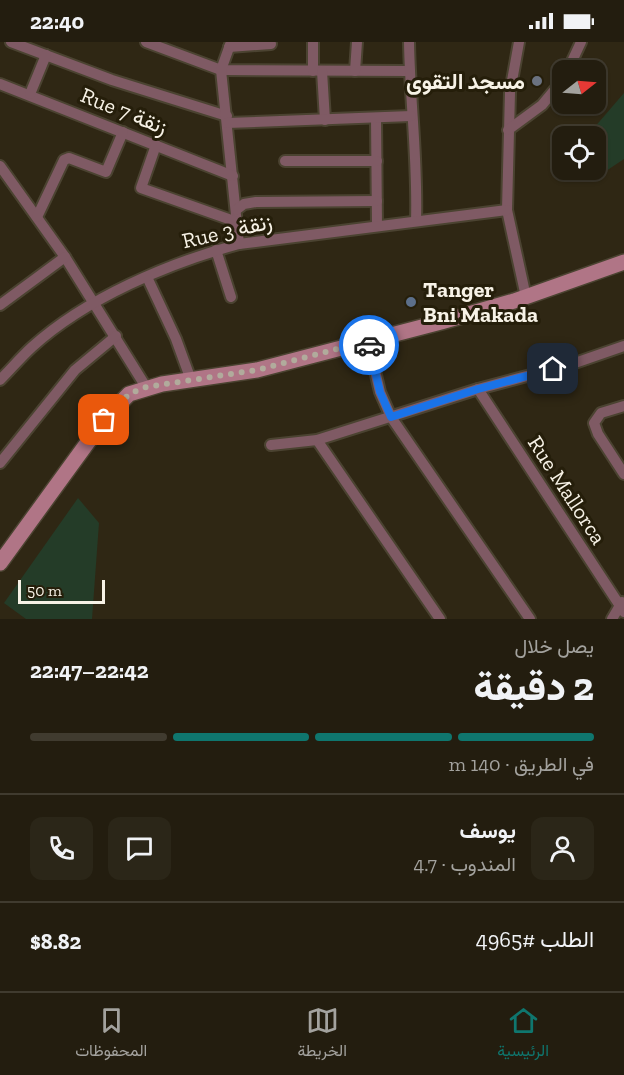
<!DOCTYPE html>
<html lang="ar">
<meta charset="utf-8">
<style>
body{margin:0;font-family:"Zilla Slab",Vazirmatn,serif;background:#2b2618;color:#f1f3f6;direction:rtl;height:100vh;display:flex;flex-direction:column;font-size:22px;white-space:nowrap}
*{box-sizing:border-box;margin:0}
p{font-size:20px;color:#a3a29e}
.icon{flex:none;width:33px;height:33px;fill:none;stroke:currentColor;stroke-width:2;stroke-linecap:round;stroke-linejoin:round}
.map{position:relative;height:577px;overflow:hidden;direction:ltr}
.sheet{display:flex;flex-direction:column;background:#231d0f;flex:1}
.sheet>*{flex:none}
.needle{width:39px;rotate:73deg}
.fabs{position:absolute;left:552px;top:18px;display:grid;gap:12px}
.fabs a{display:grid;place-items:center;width:54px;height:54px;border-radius:12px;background:#231d0f;box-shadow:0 2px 4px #0004,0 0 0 2px #403b2f;font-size:30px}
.scale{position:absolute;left:18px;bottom:15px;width:87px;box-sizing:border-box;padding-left:6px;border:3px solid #f7f2e6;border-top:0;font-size:16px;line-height:21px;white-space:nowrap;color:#f7f2e6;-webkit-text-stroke:4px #251e0a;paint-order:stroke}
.pin{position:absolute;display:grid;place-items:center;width:51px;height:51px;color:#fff;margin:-26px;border-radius:12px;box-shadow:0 3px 9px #0006}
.courier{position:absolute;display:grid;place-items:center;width:60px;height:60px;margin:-30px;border:4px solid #1a73e8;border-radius:50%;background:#fff;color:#222;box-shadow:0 2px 8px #0007}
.overview em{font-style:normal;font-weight:800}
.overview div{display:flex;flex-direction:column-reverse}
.overview{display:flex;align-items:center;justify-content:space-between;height:102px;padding:0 30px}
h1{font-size:39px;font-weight:800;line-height:45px}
.bar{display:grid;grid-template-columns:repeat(4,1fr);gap:9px 6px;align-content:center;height:72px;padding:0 30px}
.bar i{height:8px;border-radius:4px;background:#403b2f}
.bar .active{background:#0f766e}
.bar p{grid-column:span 4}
.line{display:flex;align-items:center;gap:15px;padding:0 30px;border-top:2px solid #403b2f}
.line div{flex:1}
.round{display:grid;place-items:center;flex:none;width:63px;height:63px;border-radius:12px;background:#2b2618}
.status{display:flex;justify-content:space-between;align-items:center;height:42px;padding:0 30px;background:#231d0f;direction:ltr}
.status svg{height:16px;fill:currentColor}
.tab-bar{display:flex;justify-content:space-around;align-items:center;height:84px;border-top:2px solid #403b2f;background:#231d0f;font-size:16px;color:#a3a29e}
.tab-bar a{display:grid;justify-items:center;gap:3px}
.tab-bar .active{color:#0f766e}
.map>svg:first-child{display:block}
.green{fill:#243c28}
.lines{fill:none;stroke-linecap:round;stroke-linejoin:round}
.minor-casing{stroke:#4b4331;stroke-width:14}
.secondary-casing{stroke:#4b4331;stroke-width:18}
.minor{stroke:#7f5a64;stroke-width:10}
.secondary{stroke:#b07586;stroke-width:15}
.done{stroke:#b1ab9c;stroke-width:6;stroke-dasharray:0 10.8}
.route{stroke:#1a73e8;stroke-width:8}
.worship-dot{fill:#6b7280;stroke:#251e0a;stroke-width:2}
.service-dot{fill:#5c6f8a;stroke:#251e0a;stroke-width:2}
.labels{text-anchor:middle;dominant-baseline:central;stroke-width:6;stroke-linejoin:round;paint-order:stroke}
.poi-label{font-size:22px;font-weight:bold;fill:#f7f2e6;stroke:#251e0a;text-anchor:end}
.street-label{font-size:22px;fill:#f7f2e6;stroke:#251e0a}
</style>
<div class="status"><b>22:40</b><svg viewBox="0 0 49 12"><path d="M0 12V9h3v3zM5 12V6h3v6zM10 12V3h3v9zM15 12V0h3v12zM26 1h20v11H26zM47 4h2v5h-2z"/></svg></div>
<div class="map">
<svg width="624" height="577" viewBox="0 0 624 577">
<rect width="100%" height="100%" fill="#2f2714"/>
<g class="green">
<polygon points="624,51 624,117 600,133 596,123 596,94 587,94"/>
<polygon points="78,456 99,481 92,577 26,577 4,561"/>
</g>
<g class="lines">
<g class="minor-casing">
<g id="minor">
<polyline points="11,0 112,38 227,74"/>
<polyline points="146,0 221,28 409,29"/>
<polyline points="231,0 221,28 239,202"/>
<path d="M409,0C410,60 418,119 416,179"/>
<polyline points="519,0 510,50 507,168 526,255"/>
<polyline points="229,5 271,2"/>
<polyline points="568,28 581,0"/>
<polyline points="313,29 313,0"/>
<polyline points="322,29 325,78"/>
<polyline points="355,29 357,0"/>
<polyline points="0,42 233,134"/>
<polyline points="30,52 46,13"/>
<polyline points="376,76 377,184"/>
<polyline points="227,81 411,74"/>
<polyline points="508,88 542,63 562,39"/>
<polyline points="156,103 141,146 237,180"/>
<polyline points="285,119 377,119"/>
<polyline points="0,124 65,215 146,345"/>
<polyline points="236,168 244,162 256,160 377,159"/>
<polyline points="37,175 64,118 69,116 106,130 123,90"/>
<polyline points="216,208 231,255"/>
<polyline points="147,235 176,297 191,338"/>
<polyline points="0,263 65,215"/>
<polyline points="368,299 380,350 391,375 530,577"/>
<path d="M0,338C11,327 21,315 32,305C86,256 169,221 239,202L507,168"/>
<polyline points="478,347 624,570"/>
<polyline points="624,364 601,371 594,381 598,392 624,432"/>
<polyline points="317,398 440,577"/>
<polyline points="271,403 317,398 478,347 572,322 624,304"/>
<polyline points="0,421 75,328 116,294"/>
<polyline points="612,577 622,560"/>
</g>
</g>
<g class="secondary-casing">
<polyline id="secondary" points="0,521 104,378 129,352 162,342 257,328 441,280 514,259 624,220"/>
</g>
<use href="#minor" class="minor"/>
<use href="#secondary" class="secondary"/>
</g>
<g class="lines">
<polyline class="done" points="104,378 129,352 146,345 257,328 368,299 369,303"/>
<polyline class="route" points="369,303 380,350 391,375 478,347 553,327"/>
</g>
<circle class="worship-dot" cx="537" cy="39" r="6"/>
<circle class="service-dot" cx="411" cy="260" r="6"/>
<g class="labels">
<g class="poi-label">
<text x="525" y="39">مسجد التقوى</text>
<text x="423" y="247" text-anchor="start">Tanger<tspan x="423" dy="25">Bni Makada</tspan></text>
</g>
<g class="street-label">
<text transform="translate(124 69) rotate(22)">Rue 7 زنقة</text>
<text transform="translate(227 189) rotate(-13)">Rue 3 زنقة</text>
<text transform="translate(567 448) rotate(57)">Rue Mallorca</text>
</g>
</g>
</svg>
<div class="fabs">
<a><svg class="needle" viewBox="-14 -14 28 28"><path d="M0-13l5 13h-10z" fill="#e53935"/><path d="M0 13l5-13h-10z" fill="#a3a29e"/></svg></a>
<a><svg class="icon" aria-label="locate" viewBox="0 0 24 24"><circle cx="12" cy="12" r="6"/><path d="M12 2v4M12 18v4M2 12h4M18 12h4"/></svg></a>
</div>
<div class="scale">50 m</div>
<div class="pin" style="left:104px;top:378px;background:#ea580c"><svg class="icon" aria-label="bag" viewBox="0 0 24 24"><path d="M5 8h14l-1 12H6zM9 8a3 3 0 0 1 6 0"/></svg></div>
<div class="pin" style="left:553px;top:327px;background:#1f2937"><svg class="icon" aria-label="home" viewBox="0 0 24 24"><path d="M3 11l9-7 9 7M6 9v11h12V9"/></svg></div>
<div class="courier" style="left:369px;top:303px"><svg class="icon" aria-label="car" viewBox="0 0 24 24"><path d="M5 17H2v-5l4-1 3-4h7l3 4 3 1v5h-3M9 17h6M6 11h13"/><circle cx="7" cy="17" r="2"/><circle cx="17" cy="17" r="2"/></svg></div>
</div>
<section class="sheet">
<div class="overview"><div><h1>2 دقيقة</h1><p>يصل خلال</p></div><em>22:42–22:47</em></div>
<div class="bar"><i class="active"></i><i class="active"></i><i class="active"></i><i></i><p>في الطريق · 140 m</p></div>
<div class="line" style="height:108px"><a class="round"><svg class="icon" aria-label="person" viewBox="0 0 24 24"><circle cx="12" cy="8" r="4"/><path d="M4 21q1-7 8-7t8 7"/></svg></a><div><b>يوسف</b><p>المندوب · 4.7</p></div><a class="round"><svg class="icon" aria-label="chat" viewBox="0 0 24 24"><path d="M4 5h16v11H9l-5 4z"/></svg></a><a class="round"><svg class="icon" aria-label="phone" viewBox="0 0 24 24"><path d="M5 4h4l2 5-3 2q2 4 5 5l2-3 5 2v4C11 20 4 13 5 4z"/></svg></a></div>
<div class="line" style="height:78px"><div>الطلب #4965</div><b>$8.82</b></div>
</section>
<nav class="tab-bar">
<a class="active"><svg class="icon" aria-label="home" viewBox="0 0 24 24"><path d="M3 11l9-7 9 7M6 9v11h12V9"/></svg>الرئيسية</a>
<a><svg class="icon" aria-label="map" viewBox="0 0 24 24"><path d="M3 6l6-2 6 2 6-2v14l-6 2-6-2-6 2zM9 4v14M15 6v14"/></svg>الخريطة</a>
<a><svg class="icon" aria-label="saved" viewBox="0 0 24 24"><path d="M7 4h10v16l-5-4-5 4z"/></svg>المحفوظات</a>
</nav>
